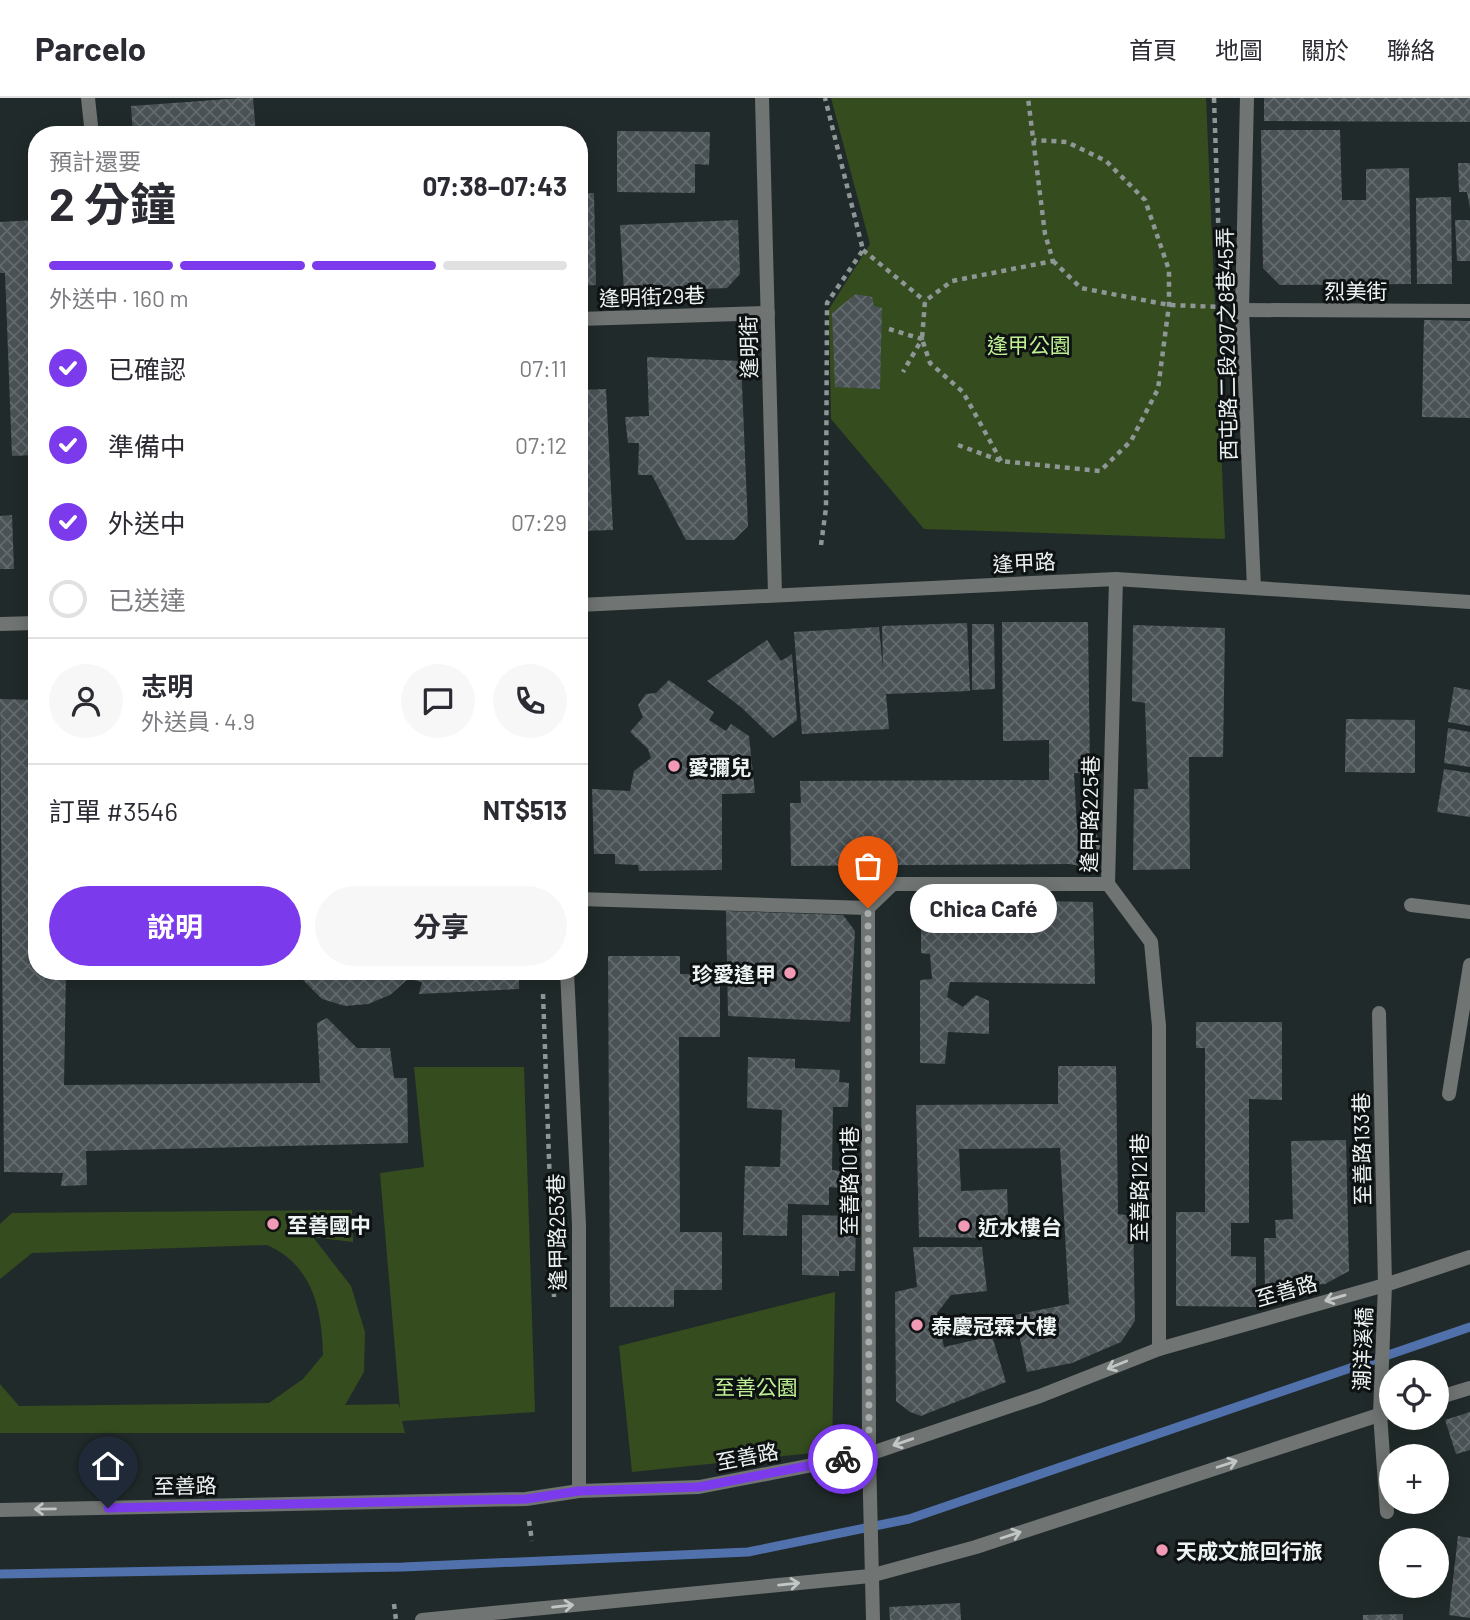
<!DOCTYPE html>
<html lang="zh-TW">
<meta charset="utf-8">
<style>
body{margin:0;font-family:Barlow,"Noto Sans TC",sans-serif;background:#f7f7f7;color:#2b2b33;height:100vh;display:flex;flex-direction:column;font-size:26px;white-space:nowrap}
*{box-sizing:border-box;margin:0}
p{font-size:23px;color:#7c7c81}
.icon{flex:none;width:38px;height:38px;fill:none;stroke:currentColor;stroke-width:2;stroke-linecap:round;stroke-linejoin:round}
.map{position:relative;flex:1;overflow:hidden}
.details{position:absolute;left:28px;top:28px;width:560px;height:854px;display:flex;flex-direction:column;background:#fff;border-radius:28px;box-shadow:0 4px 18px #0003}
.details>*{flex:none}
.buttons{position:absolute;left:1379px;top:1262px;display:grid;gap:14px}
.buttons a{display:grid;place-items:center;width:70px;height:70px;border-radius:50%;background:#fff;box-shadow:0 4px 18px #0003;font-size:35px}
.pin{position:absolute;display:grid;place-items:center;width:60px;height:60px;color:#fff;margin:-72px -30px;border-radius:50% 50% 50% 0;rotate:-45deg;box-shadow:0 0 7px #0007}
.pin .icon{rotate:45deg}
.courier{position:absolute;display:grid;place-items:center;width:70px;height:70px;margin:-35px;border:5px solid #7c3aed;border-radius:50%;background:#fff;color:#222;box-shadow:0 2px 9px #0007}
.bubble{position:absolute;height:49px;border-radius:24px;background:#fff;box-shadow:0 4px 18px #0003;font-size:23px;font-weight:700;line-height:49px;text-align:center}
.head em{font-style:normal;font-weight:700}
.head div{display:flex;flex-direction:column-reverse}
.head{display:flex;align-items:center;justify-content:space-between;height:119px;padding:0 21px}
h1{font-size:46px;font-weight:700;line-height:52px}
.bar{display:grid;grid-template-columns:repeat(4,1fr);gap:10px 7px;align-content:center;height:84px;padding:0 21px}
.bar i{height:9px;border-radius:5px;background:#e1e1e2}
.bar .on{background:#7c3aed}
.bar p{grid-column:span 4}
.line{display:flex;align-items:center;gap:18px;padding:0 21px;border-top:2px solid #e1e1e2}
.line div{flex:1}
.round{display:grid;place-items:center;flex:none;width:74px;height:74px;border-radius:37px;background:#f7f7f7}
ol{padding:0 21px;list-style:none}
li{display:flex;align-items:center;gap:21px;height:77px}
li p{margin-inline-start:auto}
li .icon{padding:7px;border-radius:50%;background:#7c3aed;color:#fff;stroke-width:4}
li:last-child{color:#7c7c81}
li i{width:38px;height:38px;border:4px solid #e1e1e2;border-radius:50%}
.button{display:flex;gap:14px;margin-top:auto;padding:14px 21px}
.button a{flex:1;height:80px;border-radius:42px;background:#7c3aed;color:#fff;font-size:28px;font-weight:700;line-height:80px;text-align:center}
.button a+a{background:#f7f7f7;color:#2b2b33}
header{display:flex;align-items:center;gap:42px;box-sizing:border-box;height:98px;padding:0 35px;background:#fff;border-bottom:2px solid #e1e1e2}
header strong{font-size:33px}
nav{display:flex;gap:38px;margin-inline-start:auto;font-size:24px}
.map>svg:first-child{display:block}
.park{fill:#354c1f}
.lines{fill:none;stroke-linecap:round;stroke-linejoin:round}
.stream{stroke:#5071ac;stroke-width:9}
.building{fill:url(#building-cross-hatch)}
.path{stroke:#8e9696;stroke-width:4.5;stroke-dasharray:5 5;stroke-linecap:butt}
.service{stroke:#707472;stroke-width:14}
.pedestrian{stroke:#707472;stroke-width:14}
.minor{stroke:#707472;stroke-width:14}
.oneway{stroke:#c1c7c6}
.done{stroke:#a6adad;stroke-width:7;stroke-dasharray:0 12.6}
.route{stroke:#7c3aed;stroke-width:9}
.poi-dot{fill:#f09ab5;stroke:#0e1212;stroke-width:2.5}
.labels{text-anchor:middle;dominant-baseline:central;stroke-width:6;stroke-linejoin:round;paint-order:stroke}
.street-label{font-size:21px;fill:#edf3f3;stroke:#0e1212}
.park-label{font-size:21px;fill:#beef92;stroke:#0e1212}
.poi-label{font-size:21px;font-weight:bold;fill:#edf3f3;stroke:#0e1212;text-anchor:start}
</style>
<header>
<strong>Parcelo</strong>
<nav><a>首頁</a><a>地圖</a><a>關於</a><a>聯絡</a></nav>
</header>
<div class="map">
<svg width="1470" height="1522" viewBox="0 0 1470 1522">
<defs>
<pattern id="building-cross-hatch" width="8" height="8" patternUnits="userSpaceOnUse" patternTransform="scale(1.75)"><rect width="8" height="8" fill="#4a5256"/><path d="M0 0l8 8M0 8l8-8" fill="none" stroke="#646b6f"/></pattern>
</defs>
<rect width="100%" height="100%" fill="#212a2a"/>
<g class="park">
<polygon points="831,0 1206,0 1225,441 924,431 831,321 829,211 870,146"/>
<path d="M414,969H524L535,1314L402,1323L405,1335H0V1286L19,1308L269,1305L303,1281L323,1257C322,1212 313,1167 267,1147L32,1155L0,1181V1126L12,1115L352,1112L353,1144L313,1139L351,1188L365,1234L364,1274L345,1307L398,1306L400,1310L380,1075L424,1069Z"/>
<polygon points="835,1194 832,1353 632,1374 619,1248"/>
</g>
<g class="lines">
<polyline class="stream" points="0,1476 403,1469 748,1454 909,1421 1470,1229"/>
</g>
<g class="building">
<polygon points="243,0 253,0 256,37 133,37 131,8"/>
<polygon points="1264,0 1470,0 1470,24 1264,23"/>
<polygon points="1261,32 1340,32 1342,102 1366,102 1366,71 1409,70 1411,186 1280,187 1263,170"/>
<polygon points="617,33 710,34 709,67 695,66 695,95 617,94"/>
<polygon points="1458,65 1470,65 1470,110 1467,94 1459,94"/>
<polygon points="594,95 596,187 579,188 579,96"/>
<polygon points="1451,99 1452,186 1417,186 1416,100"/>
<polygon points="37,122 37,357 12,358 5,175 0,175 0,124"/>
<polygon points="738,122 740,176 727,190 624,194 620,127"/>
<polygon points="1455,122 1470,122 1470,163 1457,163"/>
<polygon points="856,196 872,199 874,208 882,210 880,291 835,289 832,215"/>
<polygon points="1424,222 1470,223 1470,320 1422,319"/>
<polygon points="647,259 741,263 748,428 734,442 686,442 652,377 638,377 639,345 628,345 625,319 649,318"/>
<polygon points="606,291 613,432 579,433 579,292"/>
<polygon points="12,417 14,471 0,471 0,418"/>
<polygon points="1002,524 1088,524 1090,676 1074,675 1077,730 1088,730 1097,737 1100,748 1095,765 1090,769 1068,766 791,768 790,705 801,705 800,683 1049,682 1049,642 1003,643"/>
<polygon points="967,525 970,593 886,596 889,631 802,636 794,534 879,529 883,571 882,528"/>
<polygon points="972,526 994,526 995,591 972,592"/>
<polygon points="1133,527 1225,530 1223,659 1189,659 1190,771 1133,772 1134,691 1148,691 1145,605 1132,603"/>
<polygon points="767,542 781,563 792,556 797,622 773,640 742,610 707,583"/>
<polygon points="669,582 714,614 709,622 726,633 731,626 749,638 755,695 722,696 722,772 639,773 638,767 615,766 615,756 594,756 592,691 630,693 634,673 651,660 648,651 630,634 643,619 638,607 646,596 656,595"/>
<polygon points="1454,589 1470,592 1470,628 1448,624"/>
<polygon points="0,601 37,602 37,873 66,873 64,987 320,985 317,925 327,920 357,950 390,950 394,980 407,980 408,1045 86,1053 87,1087 61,1088 63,1075 4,1074"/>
<polygon points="1346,621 1415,622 1415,675 1345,674"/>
<polygon points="1448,630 1470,634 1470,669 1444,665"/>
<polygon points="1444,671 1470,675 1470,719 1437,714"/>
<polygon points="921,801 1093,804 1095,886 950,884 947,899 963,909 976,897 989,903 989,936 948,934 945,966 920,965 920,882 932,881 930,856 921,855"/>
<polygon points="726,813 843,817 855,833 850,924 728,918"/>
<polygon points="608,858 680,858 680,876 720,876 720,939 679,939 680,1134 722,1134 722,1192 674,1192 674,1209 610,1209"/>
<polygon points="294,873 519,873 519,891 419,896 422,884 408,881 390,897 368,906 345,908 322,901"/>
<polygon points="1196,924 1282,924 1282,1002 1249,1001 1249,1125 1231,1125 1231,1158 1256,1159 1256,1209 1176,1208 1176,1114 1205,1114 1205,950 1196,950"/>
<polygon points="748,959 795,961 795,970 840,972 839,984 849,985 848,1009 833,1009 832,1072 840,1073 839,1090 829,1089 829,1107 788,1106 787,1138 743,1137 745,1068 780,1069 782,1012 747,1010"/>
<polygon points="1058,968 1116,968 1118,1116 1133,1118 1135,1223 1121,1244 1072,1265 1027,1274 1015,1217 1069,1206 1060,1050 959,1051 961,1093 1007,1091 1009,1140 919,1139 916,1007 1058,1006"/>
<polygon points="1346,1042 1349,1173 1325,1186 1265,1190 1264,1140 1276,1140 1275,1122 1293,1121 1291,1043"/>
<polygon points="802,1117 856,1118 855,1173 839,1173 839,1178 802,1177"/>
<polygon points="913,1149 982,1149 987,1193 951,1197 937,1215 944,1249 992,1238 1006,1284 921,1318 910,1314 896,1303 895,1194 917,1189"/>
<polygon points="1470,1314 1470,1352 1456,1356 1445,1322"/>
<polygon points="1458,1438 1470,1440 1470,1520 1449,1517"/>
<polygon points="960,1505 961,1522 890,1522 889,1509"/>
<polygon points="1403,1516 1403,1522 1363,1522 1363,1517"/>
</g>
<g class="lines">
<g class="path">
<polyline points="1214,0 1219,149"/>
<polyline points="863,152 925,203"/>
<polyline points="1053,163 1081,190 1169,207 1222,209"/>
<polyline points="889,231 922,241 903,274"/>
<polyline points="958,347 1001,363 1100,373 1131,343 1158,291 1169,207 1169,172 1145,102 1106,63 1067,44 1034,42"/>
<polyline points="1001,363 963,294 930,265 922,241 925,203 952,183 1053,163 1045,136 1028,0"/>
<polyline points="821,447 826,410 827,205 863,152 825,0"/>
<polyline points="543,896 554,1199"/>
<polyline points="529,1423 532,1443"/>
<polyline points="394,1506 396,1522"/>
</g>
<g class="service">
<polyline points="88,0 92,37"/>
<polyline points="579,221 768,215"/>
<polyline points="579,801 868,810 869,1356 873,1522"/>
<polyline points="1411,807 1470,814"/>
<polyline points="1379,915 1385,1187 1380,1316 1387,1414"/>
<polyline points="1449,996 1470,867"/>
<polyline points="1159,1251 1159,928"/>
<polyline points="1437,1300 1470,1290"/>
<polyline points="0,1412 526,1401 579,1393 699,1389 869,1356 1040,1298 1159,1251 1385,1187 1470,1159"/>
<polyline points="422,1522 870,1478 976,1449 1391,1313"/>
</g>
<g class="pedestrian">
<polyline points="1108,786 1151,844 1159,928"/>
<polyline points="868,810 893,786 1108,786 1116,481"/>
</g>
<g class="minor">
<polyline points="762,0 775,496"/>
<polyline points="1247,0 1242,212 1254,490"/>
<polyline points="1242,212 1470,213"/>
<polyline points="579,507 1116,481 1470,504"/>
<polyline points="0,526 37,525"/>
<polyline points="567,873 579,1127 579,1393"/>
</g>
</g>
<defs><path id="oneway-shaft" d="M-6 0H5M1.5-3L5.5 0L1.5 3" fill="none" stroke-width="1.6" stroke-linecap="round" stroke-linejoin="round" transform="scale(1.75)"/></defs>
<g class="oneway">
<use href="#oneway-shaft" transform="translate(1335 1200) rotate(164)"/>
<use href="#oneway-shaft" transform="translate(1117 1267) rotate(158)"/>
<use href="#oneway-shaft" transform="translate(903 1344) rotate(161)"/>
<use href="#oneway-shaft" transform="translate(1227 1366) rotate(-18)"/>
<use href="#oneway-shaft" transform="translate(45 1411) rotate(179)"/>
<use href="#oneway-shaft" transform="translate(1011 1437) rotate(-18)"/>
<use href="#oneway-shaft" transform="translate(789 1486) rotate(-6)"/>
<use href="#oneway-shaft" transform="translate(563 1508) rotate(-6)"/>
</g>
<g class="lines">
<polyline class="done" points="843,1361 869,1356 868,810"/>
<polyline class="route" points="108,1410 526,1401 579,1393 699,1389 843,1361"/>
</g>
<g class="poi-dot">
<circle cx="674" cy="668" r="7"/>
<circle cx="790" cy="875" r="7"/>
<circle cx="273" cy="1126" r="7"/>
<circle cx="964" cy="1128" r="7"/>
<circle cx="917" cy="1227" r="7"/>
<circle cx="1162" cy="1452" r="7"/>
</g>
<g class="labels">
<g class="street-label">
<text x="1356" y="192">烈美街</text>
<text transform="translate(652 198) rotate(-2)">逢明街29巷</text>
<text transform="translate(1226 246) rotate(-91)">西屯路二段297之8巷45弄</text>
<text transform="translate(748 249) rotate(-91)">逢明街</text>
<text transform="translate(1024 464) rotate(-3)">逢甲路</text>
<text transform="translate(1089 716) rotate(-89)">逢甲路225巷</text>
<text transform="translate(1361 1051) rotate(-91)">至善路133巷</text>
<text transform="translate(848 1083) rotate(-90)">至善路101巷</text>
<text transform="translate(1138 1090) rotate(-90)">至善路121巷</text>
<text transform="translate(556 1134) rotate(-91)">逢甲路253巷</text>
<text transform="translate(1286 1192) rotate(-16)">至善路</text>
<text transform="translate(1362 1251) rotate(-88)">潮洋溪橋</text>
<text transform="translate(747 1358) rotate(-11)">至善路</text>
<text transform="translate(185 1387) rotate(-1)">至善路</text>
</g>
<g class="park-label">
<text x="1029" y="246">逢甲公園</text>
<text x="756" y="1288">至善公園</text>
</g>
<g class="poi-label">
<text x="688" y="668">愛彌兒</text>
<text x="776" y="875" text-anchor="end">珍愛逢甲</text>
<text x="287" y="1126">至善國中</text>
<text x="978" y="1128">近水樓台</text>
<text x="931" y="1227">泰慶冠霖大樓</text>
<text x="1176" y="1452">天成文旅回行旅</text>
</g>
</g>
</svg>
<div class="buttons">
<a><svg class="icon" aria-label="locate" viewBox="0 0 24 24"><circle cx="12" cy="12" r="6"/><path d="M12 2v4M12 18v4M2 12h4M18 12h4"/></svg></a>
<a>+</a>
<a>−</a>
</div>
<div class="pin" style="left:868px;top:810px;background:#ea580c"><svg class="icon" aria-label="bag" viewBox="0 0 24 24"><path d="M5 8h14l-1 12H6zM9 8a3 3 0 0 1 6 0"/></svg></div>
<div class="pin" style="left:108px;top:1410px;background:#1f2937"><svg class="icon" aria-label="home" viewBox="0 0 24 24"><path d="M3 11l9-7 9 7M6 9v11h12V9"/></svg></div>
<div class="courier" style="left:843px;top:1361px"><svg class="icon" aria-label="bike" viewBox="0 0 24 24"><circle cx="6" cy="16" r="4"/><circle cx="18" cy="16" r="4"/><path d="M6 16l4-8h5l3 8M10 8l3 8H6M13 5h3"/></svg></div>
<div class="bubble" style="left:910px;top:786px;width:147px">Chica Café</div>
<section class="details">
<div class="head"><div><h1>2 分鐘</h1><p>預計還要</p></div><em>07:38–07:43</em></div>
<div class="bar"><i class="on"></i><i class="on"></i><i class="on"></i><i></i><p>外送中 · 160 m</p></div>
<ol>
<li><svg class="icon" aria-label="check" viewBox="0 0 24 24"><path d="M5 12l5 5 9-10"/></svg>已確認<p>07:11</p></li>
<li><svg class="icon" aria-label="check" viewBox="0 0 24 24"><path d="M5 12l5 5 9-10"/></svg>準備中<p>07:12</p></li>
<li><svg class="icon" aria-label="check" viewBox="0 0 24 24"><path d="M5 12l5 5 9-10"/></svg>外送中<p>07:29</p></li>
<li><i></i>已送達</li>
</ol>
<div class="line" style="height:126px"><a class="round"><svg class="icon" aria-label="person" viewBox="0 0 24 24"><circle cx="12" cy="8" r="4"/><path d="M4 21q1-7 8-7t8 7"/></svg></a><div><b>志明</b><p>外送員 · 4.9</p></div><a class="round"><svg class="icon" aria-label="chat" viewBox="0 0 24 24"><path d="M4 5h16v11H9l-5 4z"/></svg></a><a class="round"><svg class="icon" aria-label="phone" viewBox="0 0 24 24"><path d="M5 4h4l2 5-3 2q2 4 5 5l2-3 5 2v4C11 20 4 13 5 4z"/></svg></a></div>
<div class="line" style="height:91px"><div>訂單 #3546</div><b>NT$513</b></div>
<div class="button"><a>說明</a><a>分享</a></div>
</section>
</div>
